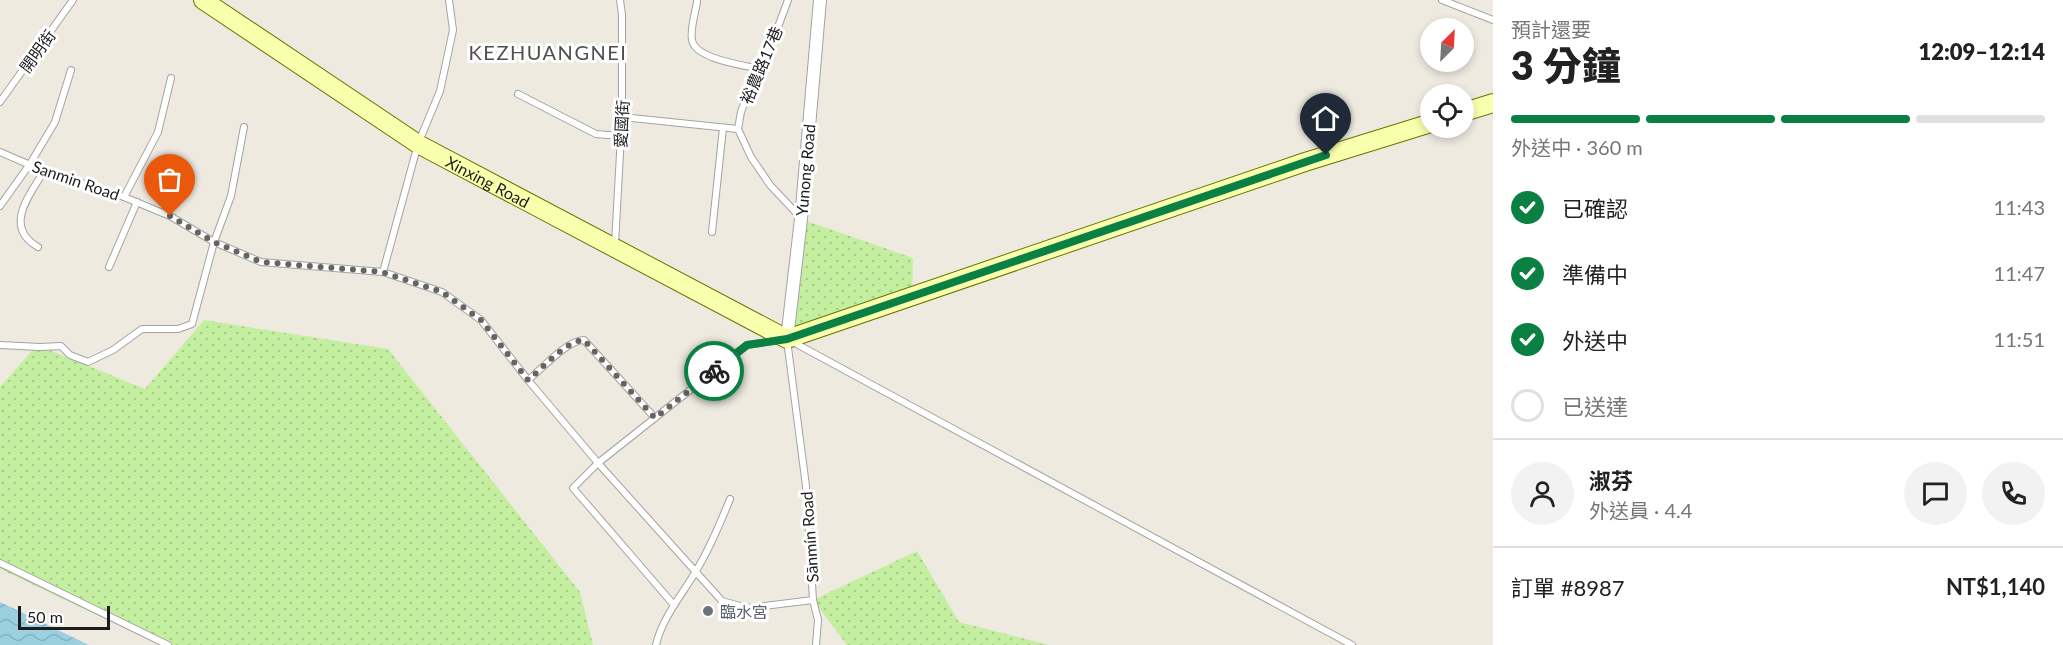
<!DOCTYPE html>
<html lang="zh-TW">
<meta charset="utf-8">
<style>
body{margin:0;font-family:Lato,"Noto Sans TC",sans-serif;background:#f2f2f2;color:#222;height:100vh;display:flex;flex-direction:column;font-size:22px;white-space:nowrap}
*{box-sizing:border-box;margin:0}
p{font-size:20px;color:#767676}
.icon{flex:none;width:33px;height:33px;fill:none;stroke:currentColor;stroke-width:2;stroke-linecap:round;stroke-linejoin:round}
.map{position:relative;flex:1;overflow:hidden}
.sheet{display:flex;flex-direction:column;background:#fff;width:570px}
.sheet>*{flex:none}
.needle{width:39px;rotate:24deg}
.buttons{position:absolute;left:1420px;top:18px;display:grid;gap:12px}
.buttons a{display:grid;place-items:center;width:54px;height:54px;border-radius:50%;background:#fff;box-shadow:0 3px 9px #0003;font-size:30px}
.scale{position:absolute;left:18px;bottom:15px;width:92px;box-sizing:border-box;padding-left:6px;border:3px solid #1c1c1c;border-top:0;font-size:16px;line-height:21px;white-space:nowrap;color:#1c1c1c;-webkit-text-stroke:4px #fff;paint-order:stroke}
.pin{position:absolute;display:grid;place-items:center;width:51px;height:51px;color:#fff;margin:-62px -26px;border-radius:50% 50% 50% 0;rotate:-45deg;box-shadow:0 0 6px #0007}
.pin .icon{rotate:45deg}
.courier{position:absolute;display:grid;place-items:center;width:60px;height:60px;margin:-30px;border:4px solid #0b8043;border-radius:50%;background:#fff;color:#222;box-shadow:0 2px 8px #0007}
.summary em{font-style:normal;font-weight:800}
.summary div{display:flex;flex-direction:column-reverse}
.summary{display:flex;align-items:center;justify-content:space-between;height:102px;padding:0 18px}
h1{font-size:39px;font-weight:800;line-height:45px}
.bar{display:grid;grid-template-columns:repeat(4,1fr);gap:9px 6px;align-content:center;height:72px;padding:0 18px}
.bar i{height:8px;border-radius:4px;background:#e0e0e0}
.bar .selected{background:#0b8043}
.bar p{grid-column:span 4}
.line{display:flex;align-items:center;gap:15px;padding:0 18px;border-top:2px solid #e0e0e0}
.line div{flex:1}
.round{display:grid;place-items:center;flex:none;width:63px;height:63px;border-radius:32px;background:#f2f2f2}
ol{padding:0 18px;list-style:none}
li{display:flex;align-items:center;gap:18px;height:66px}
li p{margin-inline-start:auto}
li .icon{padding:6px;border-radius:50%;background:#0b8043;color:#fff;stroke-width:4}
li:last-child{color:#767676}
li i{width:33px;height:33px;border:3px solid #e0e0e0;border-radius:50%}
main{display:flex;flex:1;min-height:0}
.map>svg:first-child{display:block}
.grass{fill:url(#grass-dots)}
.water{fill:url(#water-waves)}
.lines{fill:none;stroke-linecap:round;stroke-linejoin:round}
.lane-casing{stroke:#a3a3a3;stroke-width:8}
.street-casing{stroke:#a3a3a3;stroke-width:14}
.secondary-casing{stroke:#677500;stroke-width:20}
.lane{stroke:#fff;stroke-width:6}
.street{stroke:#fff;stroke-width:12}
.secondary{stroke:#faffad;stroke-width:18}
.done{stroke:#666461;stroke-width:6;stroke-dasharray:0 10.8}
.route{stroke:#0b8043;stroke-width:8}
.worship-dot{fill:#6b7280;stroke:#fff;stroke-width:2}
.labels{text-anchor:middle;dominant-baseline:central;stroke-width:6;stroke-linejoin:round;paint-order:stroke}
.street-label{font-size:16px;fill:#1c1c1c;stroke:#fff}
.worship-label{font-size:16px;fill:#5b616d;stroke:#fff;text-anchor:start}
.quarter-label{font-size:20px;letter-spacing:1.5px;fill:#4f4f4f;stroke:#fff}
</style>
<main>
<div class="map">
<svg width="1493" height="645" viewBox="0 0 1493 645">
<defs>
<pattern id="grass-dots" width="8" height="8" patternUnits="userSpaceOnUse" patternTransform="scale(1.5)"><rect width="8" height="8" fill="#c5efa0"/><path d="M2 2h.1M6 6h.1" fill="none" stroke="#a9cc89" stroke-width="1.8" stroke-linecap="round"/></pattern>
<pattern id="water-waves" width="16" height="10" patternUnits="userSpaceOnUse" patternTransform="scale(1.5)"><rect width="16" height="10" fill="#9bd0e1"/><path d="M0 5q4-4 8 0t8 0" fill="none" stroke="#85b2c0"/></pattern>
</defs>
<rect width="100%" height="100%" fill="#eeeae0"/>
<g class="grass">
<polygon points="801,219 913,258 912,298 790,336"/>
<polygon points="204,320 388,349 580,592 593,645 160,645 0,569 0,387 37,345 145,389"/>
<polygon points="917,551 959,622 1049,645 847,645 813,600"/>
</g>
<polygon class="water" points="0,602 89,645 0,645"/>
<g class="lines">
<g class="lane-casing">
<g id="lane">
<polyline points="788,0 778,27 746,98 741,112 738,129 751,157 770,185 801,218"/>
<polyline points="1442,0 1493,20"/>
<path d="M697,2C695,14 690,29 692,40C695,59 743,65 760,69"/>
<polyline points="518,94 596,134 621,136"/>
<polyline points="0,102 73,0"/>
<polyline points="622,117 738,129"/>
<polyline points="0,152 44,171 124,197 170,216 214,242 261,262 383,272 442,292 481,320 528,380 598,463 722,601 747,608 813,600 806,486 787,340"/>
<polyline points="124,197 158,132 171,78"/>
<polyline points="0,206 30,164 55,122 71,70"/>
<polyline points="712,232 723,128"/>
<polyline points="615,244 622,117 622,15 620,0"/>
<path d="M38,247C3,227 29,196 44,171"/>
<polyline points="109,267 137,202"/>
<polyline points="383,272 418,144 440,91 453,30 449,0"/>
<polyline points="793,342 1352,645"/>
<polyline points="0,345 40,347 61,346 70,355 88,362 113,350 142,329 178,329 192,324 214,242 231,196 244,127"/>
<path d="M528,380C542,369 567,340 584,340L655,418"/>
<polyline points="0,563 168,645"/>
<polyline points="813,600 818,620 816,645"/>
<polyline points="674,605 573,488 598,463 747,345 780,340"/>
<path d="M656,645C662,618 682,595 696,571C710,548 720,524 730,499"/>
</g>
</g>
<g class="street-casing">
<polyline id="street" points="787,339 801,219 820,0"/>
</g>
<g class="secondary-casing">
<g id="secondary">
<path id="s1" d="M203,0L418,144L787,339L1305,162L1431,123"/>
<polyline points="1464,112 1493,103"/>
</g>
</g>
<use href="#lane" class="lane"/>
<use href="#street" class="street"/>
<use href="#secondary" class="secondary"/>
</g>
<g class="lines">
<path class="done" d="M170,216L214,242L261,262L382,272L442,292L481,320L528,380C542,369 567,340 584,340L655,418L714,371"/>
<polyline class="route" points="714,371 747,345 787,339 1326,155"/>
</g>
<circle class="worship-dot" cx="708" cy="611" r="6"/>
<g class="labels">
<g class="street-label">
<text transform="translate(37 51) rotate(-54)">開明街</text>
<text transform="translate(761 65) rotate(-67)">裕農路17巷</text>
<text transform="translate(621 124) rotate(-87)">愛國街</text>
<text transform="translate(805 170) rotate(-85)">Yunong Road</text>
<text transform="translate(76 180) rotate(19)">Sanmin Road</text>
<text stroke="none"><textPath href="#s1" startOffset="338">Xinxing Road</textPath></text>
<text transform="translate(809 537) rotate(-94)">Sānmín Road</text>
</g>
<g class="worship-label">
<text x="720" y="611">臨水宮</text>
</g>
<g class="quarter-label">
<text x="548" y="52">KEZHUANGNEI</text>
</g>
</g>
</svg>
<div class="buttons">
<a><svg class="needle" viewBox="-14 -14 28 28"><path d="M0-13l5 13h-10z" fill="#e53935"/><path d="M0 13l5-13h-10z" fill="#767676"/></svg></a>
<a><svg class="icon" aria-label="locate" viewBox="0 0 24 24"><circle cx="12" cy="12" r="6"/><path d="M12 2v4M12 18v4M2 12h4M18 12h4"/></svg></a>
</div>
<div class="scale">50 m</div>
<div class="pin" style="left:170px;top:216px;background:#ea580c"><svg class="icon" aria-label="bag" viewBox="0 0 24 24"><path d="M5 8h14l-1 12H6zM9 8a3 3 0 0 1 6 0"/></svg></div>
<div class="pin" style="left:1326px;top:155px;background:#1f2937"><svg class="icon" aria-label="home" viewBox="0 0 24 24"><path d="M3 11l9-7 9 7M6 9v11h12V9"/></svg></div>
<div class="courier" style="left:714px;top:371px"><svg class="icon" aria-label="bike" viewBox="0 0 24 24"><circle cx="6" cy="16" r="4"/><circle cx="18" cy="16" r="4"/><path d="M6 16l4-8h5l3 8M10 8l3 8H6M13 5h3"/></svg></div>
</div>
<section class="sheet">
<div class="summary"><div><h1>3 分鐘</h1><p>預計還要</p></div><em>12:09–12:14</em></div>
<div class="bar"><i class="selected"></i><i class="selected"></i><i class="selected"></i><i></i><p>外送中 · 360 m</p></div>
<ol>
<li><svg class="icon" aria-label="check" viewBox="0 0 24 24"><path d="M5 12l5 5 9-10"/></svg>已確認<p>11:43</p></li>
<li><svg class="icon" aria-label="check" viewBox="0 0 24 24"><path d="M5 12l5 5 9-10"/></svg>準備中<p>11:47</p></li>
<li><svg class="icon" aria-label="check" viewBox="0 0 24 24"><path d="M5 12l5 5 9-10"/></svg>外送中<p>11:51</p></li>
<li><i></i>已送達</li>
</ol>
<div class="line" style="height:108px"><a class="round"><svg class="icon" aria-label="person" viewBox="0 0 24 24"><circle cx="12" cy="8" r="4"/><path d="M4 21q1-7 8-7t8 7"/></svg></a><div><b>淑芬</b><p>外送員 · 4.4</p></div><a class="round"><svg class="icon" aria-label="chat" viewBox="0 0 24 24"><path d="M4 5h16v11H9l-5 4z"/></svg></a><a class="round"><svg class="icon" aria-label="phone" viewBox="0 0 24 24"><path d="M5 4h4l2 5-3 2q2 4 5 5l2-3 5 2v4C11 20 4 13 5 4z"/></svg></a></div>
<div class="line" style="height:78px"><div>訂單 #8987</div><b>NT$1,140</b></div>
</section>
</main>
